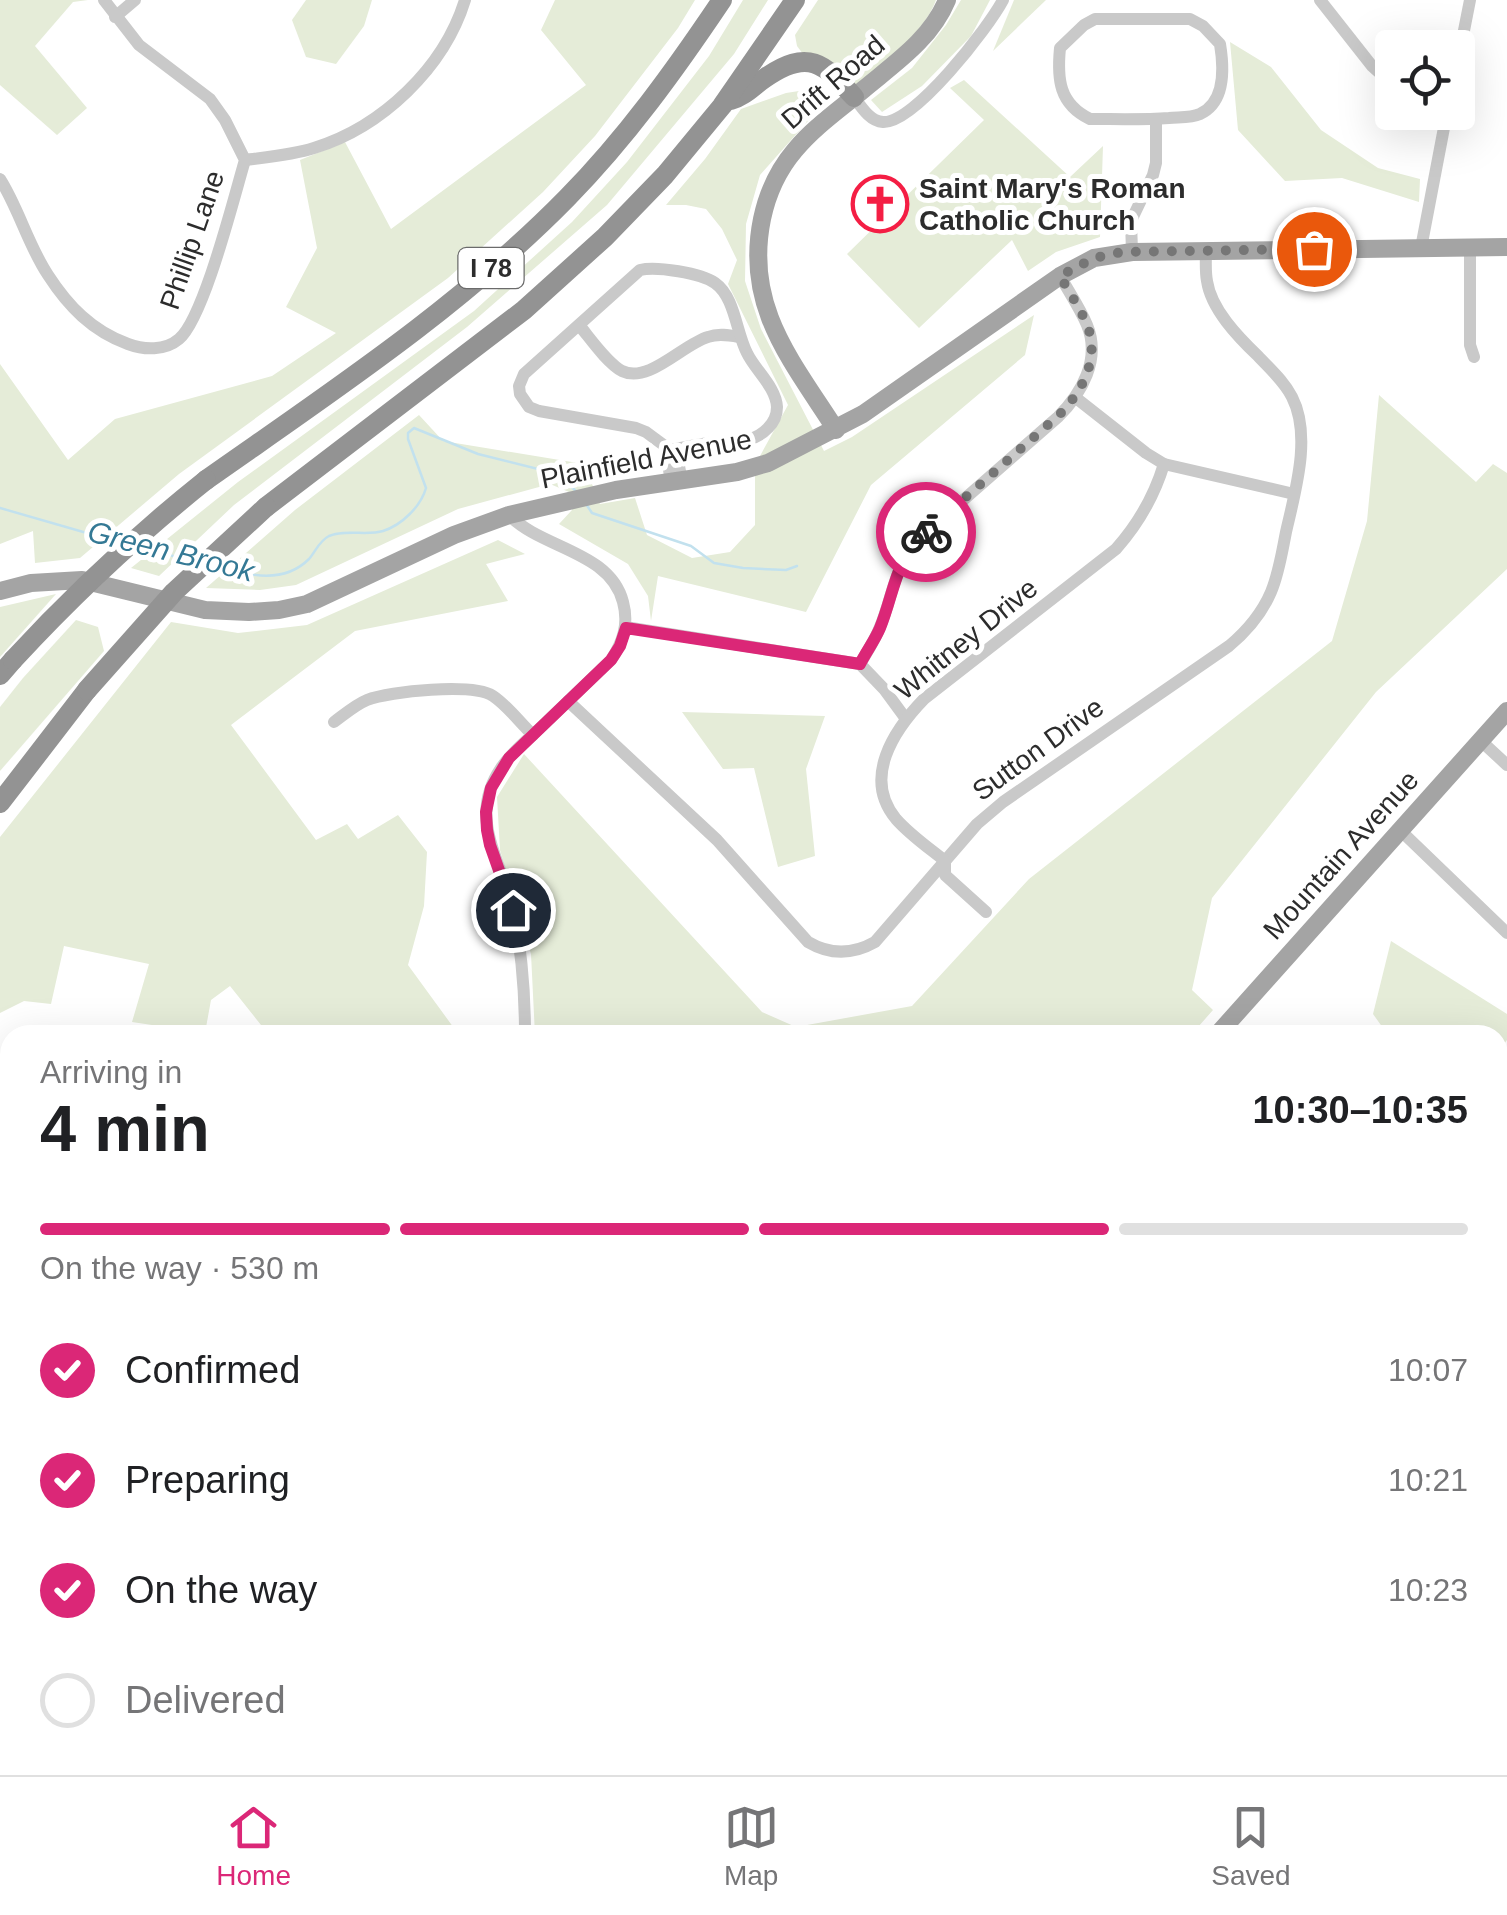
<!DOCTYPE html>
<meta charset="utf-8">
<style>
body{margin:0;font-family:Helvetica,sans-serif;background:#f2f2f2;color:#202124;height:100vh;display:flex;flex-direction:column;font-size:38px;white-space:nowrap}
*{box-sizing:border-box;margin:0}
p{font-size:32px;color:#757577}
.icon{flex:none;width:55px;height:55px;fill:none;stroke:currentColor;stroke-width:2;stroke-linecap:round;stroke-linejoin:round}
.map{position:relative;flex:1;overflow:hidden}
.side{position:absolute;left:0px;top:1025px;width:1508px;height:750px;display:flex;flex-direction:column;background:#fff;border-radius:30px 30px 0 0;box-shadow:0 10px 40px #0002}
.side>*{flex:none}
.controls{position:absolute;left:1375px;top:30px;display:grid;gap:20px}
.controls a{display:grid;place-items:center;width:100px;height:100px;border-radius:10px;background:#fff;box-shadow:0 10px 40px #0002;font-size:50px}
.pin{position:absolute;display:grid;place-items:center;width:85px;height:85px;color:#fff;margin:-42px;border:5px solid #fff;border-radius:50%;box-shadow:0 2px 10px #0007}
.courier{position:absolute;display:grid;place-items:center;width:100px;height:100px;margin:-50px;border:8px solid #db2777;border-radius:50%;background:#fff;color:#222;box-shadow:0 2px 12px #0007}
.overview em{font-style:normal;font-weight:700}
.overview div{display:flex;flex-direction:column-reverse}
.overview{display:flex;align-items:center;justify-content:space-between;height:170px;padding:0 40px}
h1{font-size:65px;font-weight:700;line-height:75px}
.bar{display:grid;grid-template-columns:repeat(4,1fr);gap:15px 10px;align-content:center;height:120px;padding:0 40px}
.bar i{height:12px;border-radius:8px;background:#e0e0e0}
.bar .selected{background:#db2777}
.bar p{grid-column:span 4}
ol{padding:0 40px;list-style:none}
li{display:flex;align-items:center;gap:30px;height:110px}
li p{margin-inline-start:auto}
li .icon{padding:10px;border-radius:50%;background:#db2777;color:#fff;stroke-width:4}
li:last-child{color:#757577}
li i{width:55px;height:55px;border:5px solid #e0e0e0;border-radius:50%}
.tab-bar{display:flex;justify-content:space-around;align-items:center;height:140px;border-top:2px solid #e0e0e0;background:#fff;font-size:28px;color:#757577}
.tab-bar a{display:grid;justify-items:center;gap:5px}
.tab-bar .selected{color:#db2777}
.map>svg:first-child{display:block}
.green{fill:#e5ecd8}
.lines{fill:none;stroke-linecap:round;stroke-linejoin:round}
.stream{stroke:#c2e1ee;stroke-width:2.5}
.minor{stroke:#c9c9c9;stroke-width:12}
.major{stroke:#a4a4a4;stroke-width:18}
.highway{stroke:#939393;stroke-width:20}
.highway-bridge{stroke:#939393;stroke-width:20}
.done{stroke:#767676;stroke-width:10;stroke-dasharray:0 18}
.route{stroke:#db2777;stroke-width:12}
.labels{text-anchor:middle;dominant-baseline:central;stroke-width:10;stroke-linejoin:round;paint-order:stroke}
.shield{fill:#fff;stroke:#6b6b6b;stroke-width:2.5}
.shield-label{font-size:25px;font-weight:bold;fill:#2c2c2c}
.street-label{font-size:28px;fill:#2c2c2c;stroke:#fff}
.poi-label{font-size:28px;font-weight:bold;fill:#2c2c2c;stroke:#fff;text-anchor:start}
.water-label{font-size:30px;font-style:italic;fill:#347995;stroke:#fff}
</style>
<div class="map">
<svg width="1507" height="1775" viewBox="0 0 1507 1775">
<rect width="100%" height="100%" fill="#fff"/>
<g class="green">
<polygon points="0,0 88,0 73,2 35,46 87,108 57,135 0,85"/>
<polygon points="306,0 372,0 364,26 336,64 306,57 292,20"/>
<polygon points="555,0 695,0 678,28 595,136 543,192 448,278 179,474 80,558 35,563 33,531 0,544 0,364 68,460 115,419 272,376 336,333 286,307 317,248 300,160 345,142 391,229 586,85 541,30"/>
<polygon points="743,0 768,0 734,54 607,205 467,327 234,505 159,576 131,568 238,482 474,311 572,222 627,162 709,56"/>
<path d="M818,0H936C924,34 883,63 856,85C840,70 827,52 803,54L797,46L795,35Z"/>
<polygon points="961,0 990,0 971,36 922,86 882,112 871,100 912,68 946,25"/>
<polygon points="1014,0 1046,0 993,51"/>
<polygon points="1230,42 1271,67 1321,130 1378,168 1420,179 1419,202 1342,178 1285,181 1238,130"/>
<polygon points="964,80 1070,177 1103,146 1100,237 1056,252 1028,271 1012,240 919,328 847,254 984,120 950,88"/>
<polygon points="812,89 831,95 760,175 746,224 745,281 761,329 824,451 852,437 1034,315 1025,355 871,485 806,612 658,576 651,621 648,596 628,564 559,524 572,510 569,492 550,484 458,509 296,585 260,590 206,588 295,510 419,415 443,441 584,464 600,504 635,498 647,535 692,558 730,552 755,525 755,465 788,405 728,284 737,260 722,229 706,209 686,205 666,205 705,159 741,109 786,93"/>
<polygon points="1379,395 1476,482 1493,464 1507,473 1507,569 1376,692 1212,898 1192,990 1213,1010 1191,1035 535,1035 531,954 500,850 497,797 524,754 762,1012 796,1027 912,1006 1029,879 1332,641 1367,521"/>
<polygon points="498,540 525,554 486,564 508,601 355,631 231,725 316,840 347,824 358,839 398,815 427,852 424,906 408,965 459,1035 269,1035 230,986 211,1000 205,1033 132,1022 149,964 64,946 51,1004 24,1001 0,1013 0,837 171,622 238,633 307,625"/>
<polygon points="56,594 0,657 0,607"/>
<polygon points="76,620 98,627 104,651 0,771 0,707 23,678"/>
<polygon points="682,712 825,716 806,769 815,856 778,867 754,768 723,769"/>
<polygon points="1391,941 1507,1014 1507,1040 1498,1052 1498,1035 1388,1035 1373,1014"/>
<polygon points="0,1303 10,1305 10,1734 0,1723"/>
<polygon points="40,1765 384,1765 381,1775 49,1775"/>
<polygon points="466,1765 726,1765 725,1775 488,1775"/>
<polygon points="1046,1765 1078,1765 1087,1775 1034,1775"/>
</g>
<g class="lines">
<g class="stream">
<polyline points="586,504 592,513 691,546 714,563 743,568 786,570 797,566"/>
<polyline points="0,508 118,542"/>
<polyline points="140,547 195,562"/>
<path d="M213,566C245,574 282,586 309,559C316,551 319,541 329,536C345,529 367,536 383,531C402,525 421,506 426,488L408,439V433L414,428L478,454L558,474L578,493"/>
</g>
<g class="minor">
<polyline points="1320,0 1372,66 1392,84"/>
<polyline points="115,17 135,0"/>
<path d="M1095,19H1190L1203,26L1220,44C1224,68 1226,102 1200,114C1191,118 1179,117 1169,118C1143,120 1116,119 1090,119C1059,104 1057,79 1060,48L1084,25Z"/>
<polyline points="1458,61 1470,0"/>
<path d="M854,97C862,108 870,121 883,122C914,124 989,27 1003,0"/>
<polyline points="1430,112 1445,123"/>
<path d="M245,160C268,157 292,155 314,148C382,127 444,68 465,0"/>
<path d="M0,179C19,209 28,245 48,275C68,306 92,331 128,344C144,350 165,351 179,339C204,318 234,197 245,160L225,120L210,99L139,45L104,0"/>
<polyline points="1470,247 1470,345 1474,357"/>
<polyline points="1421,248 1447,112"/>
<polyline points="1132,252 1131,221 1153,175 1156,163 1156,119"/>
<path d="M579,325C590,338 607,363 622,371C649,384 683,344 708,337C718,333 729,335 739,337"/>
<polyline points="1076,398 1146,453 1164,464 1294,494"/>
<path d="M671,450C686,447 702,443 717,442C736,441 754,443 768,428C773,423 777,415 777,407C776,387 755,370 747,353C736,332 735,297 715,283C701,273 656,266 640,270L524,374L519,386L520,394L529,407L539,411L636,428L646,432L677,455L682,482"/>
<polyline points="671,450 667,456 671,483"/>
<path d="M509,515C542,549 610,551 623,602C629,624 623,642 611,660C587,683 563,706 539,729C526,741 511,753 501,768C466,819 503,862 514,913C522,954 525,993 525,1035"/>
<path d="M625,627L860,664C867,652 875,640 880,627C895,590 892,570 921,537L1058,417C1082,393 1101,359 1087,325C1080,308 1069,292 1060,276"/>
<polyline points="860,664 884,689 906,719"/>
<path d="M568,701L717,840L808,942C830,955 852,955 875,942L977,824L1003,802L1229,646C1247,631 1262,613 1271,592C1279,573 1282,552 1286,532C1295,492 1312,436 1292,397C1284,381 1270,369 1258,356C1238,337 1211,309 1207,281C1205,271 1206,260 1206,250"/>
<path d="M334,722C345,714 355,705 367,700C390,691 473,683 493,696C508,706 520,723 533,735"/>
<polyline points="1480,740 1507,765"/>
<polyline points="1400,830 1507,933"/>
<path d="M986,912L945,875V861C929,848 910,835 896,819C862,778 894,730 924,699L1116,549C1139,523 1154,497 1164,464"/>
<polyline points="1498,1268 1507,1248"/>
<polyline points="1501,1586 1507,1575"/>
<polyline points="0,1749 10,1758"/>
<polyline points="17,1765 28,1775"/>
<polyline points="1191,1765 1201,1775"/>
<polyline points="1475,1765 1488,1775"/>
<polyline points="109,1775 120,1765"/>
<polyline points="845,1775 845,1765"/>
</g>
<g class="major">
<path d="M836,430C792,361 744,307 762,219C767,195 778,170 795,150C814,127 840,109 864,89C895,63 931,39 947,0"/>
<polyline points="0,591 31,583 82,580 205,610 249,612 279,610 307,604 454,535 509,515 616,490 737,472 768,463 863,414 1060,276 1094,258 1132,252 1507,247"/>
<polyline points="1217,1035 1507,711"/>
<polyline points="989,1775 991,1765"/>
</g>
<g class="highway">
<path d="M731,100C745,96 753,86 765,78C808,48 824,63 854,97"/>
<path d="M206,480C331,392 459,308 567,198C626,138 675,70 722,0"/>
<polyline points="266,507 524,310 605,237 665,175 722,106 795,0"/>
<polyline points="0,675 13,660"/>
<polyline points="0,803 87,690"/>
</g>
<g class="highway-bridge">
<path d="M13,660C73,595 137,535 206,480"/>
<polyline points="87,690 174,592 266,507"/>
</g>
</g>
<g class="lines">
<path class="done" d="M926,532L1058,416C1081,393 1101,359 1087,325C1080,308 1069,292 1060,276L1094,258L1122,252L1314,249"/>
<path class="route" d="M513,910L490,845L487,830L486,812L491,788L509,758L611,660L620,646L626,628L860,664C866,652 875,640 880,628C895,591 894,561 926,532"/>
</g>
<defs>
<g id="church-ring" transform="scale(2.875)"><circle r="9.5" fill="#fff" stroke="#f41e44" stroke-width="1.5"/><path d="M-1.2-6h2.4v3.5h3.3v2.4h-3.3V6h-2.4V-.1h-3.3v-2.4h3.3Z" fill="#f41e44"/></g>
</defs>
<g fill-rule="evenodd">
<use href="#church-ring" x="880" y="204"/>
</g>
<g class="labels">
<rect class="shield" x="458.5" y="248" width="65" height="40" rx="8"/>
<g class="shield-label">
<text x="491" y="268">I 78</text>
</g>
<g class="street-label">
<text transform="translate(833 82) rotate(-41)">Drift Road</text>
<text transform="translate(192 240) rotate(-71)">Phillip Lane</text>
<text transform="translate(646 459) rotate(-11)">Plainfield Avenue</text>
<text transform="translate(966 639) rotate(-39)">Whitney Drive</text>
<text transform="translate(1038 749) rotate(-36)">Sutton Drive</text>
<text transform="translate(1341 855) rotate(-48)">Mountain Avenue</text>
</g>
<g class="poi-label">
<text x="919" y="188">Saint Mary's Roman<tspan x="919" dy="32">Catholic Church</tspan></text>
</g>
<g class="water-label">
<text transform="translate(171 551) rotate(14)">Green Brook</text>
</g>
</g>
</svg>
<div class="controls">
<a><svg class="icon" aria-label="locate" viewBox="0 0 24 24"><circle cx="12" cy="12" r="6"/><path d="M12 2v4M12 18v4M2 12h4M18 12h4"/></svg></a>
</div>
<div class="pin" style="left:1314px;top:249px;background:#ea580c"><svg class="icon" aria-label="bag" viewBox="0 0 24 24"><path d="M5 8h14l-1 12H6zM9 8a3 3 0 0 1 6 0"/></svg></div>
<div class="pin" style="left:513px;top:910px;background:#1f2937"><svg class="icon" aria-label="home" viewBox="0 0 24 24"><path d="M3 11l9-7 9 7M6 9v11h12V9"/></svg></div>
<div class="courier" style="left:926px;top:532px"><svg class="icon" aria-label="bike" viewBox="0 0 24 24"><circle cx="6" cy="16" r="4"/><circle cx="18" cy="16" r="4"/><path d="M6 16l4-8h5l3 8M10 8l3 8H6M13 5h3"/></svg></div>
<section class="side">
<div class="overview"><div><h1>4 min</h1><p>Arriving in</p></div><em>10:30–10:35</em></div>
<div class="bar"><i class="selected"></i><i class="selected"></i><i class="selected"></i><i></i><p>On the way · 530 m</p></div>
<ol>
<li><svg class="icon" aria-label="check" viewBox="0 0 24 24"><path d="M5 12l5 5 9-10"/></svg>Confirmed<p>10:07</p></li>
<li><svg class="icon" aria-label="check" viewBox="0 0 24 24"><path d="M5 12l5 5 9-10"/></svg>Preparing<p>10:21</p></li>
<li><svg class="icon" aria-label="check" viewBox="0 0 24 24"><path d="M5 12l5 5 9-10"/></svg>On the way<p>10:23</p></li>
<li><i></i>Delivered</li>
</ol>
</section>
</div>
<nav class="tab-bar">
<a class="selected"><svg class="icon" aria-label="home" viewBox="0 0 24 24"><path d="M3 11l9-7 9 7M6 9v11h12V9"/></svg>Home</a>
<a><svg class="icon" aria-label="map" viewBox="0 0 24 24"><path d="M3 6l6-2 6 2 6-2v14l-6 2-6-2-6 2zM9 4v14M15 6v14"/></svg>Map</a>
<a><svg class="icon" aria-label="saved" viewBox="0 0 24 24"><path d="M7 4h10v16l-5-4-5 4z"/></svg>Saved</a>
</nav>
